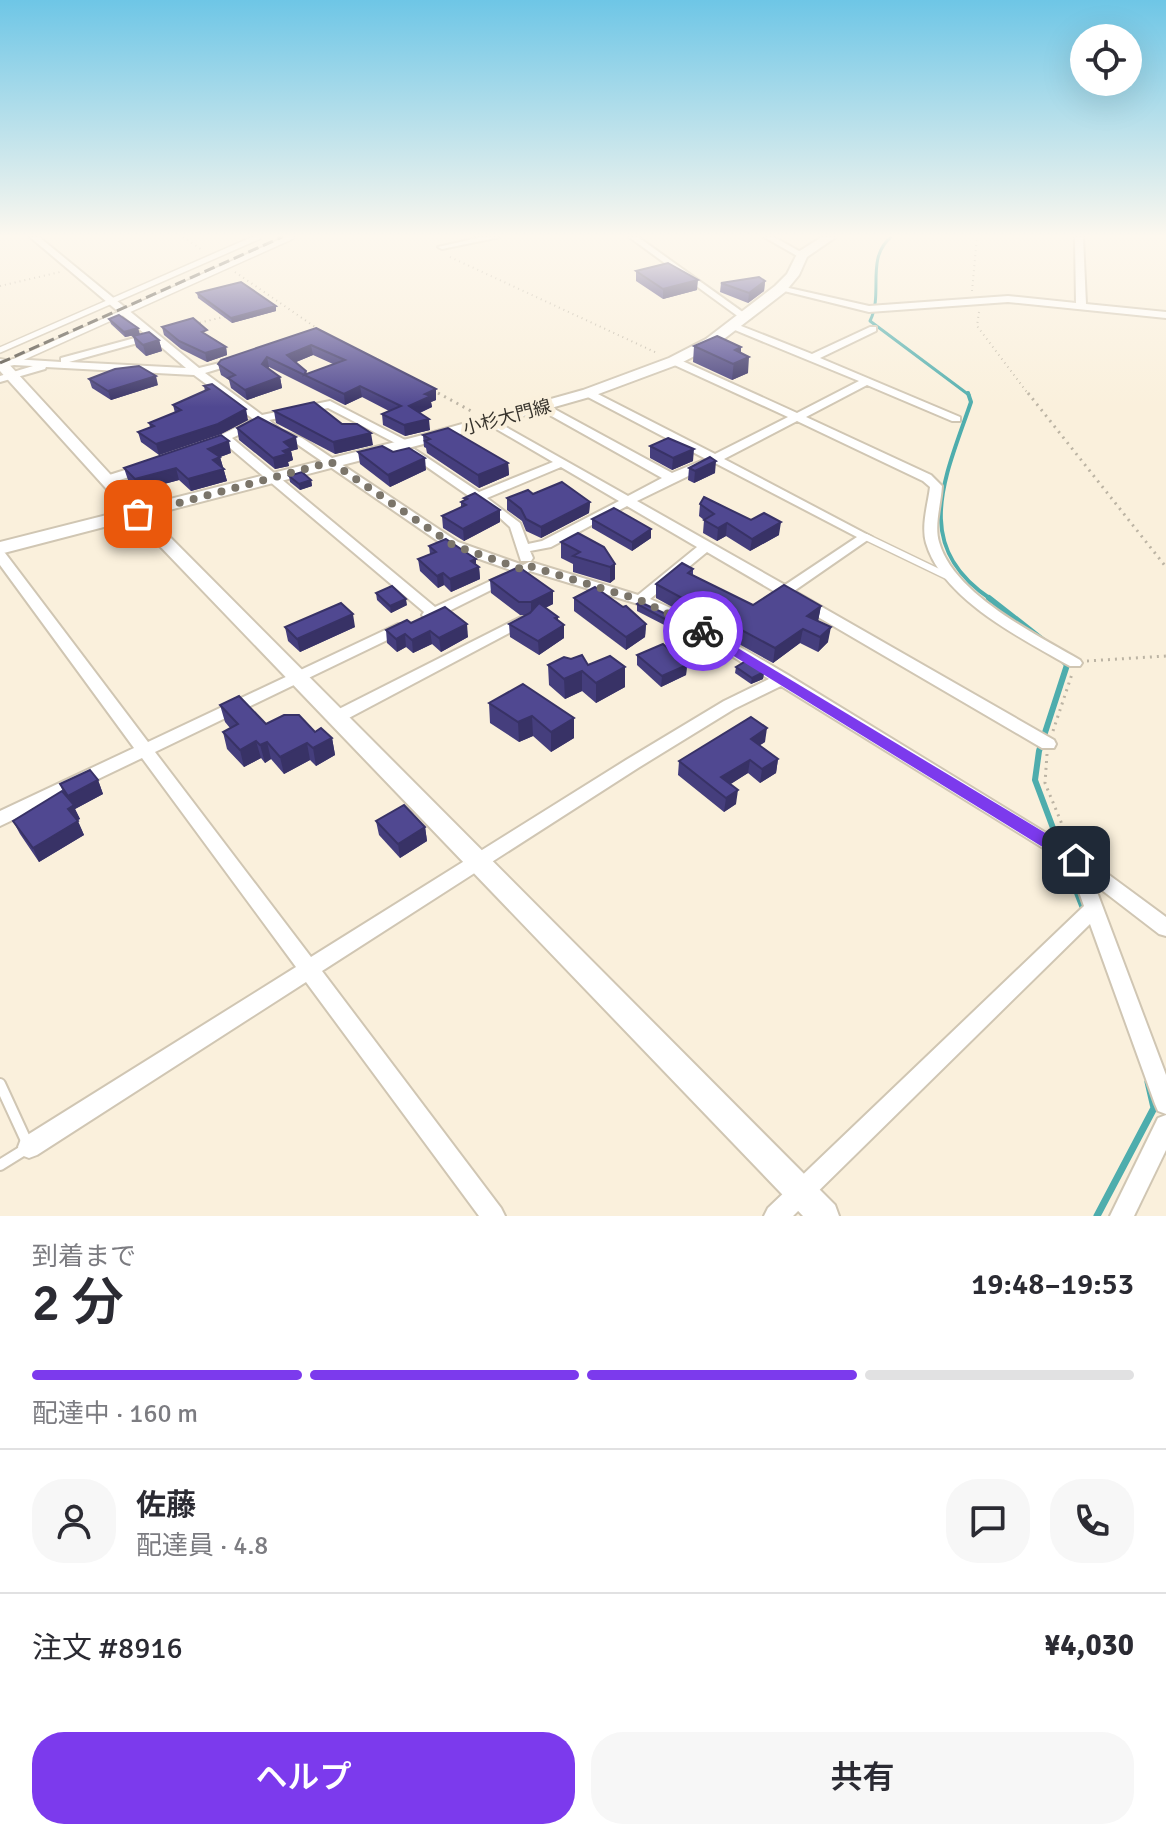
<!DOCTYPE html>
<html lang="ja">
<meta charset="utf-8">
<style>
body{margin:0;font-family:Signika,"Noto Sans JP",sans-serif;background:#f7f7f7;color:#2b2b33;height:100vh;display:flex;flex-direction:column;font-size:30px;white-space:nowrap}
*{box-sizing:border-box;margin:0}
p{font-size:26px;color:#7c7c81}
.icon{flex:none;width:44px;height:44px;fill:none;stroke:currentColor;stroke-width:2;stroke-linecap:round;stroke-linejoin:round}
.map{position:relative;height:1216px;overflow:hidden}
.drawer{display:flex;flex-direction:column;background:#fff;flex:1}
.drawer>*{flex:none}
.tools{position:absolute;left:1070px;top:24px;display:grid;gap:16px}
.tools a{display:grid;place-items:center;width:72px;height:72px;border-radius:50%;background:#fff;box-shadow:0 8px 32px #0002;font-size:40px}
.pin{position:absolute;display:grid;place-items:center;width:68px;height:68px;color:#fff;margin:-34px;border-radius:16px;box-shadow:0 4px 12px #0006}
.courier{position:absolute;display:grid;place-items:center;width:80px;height:80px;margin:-40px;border:6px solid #7c3aed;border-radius:50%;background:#fff;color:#222;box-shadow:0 2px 10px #0007}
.head em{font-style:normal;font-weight:600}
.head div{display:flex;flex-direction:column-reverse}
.head{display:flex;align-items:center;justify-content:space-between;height:136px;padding:0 32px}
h1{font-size:52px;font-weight:600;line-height:60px}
.bar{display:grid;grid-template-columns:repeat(4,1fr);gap:12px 8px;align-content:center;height:96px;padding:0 32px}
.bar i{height:10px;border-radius:6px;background:#e1e1e2}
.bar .selected{background:#7c3aed}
.bar p{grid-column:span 4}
.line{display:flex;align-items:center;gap:20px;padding:0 32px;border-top:2px solid #e1e1e2}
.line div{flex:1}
.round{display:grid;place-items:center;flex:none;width:84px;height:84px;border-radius:32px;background:#f7f7f7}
.button{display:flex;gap:16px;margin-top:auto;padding:16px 32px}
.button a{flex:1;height:92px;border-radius:32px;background:#7c3aed;color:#fff;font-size:32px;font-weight:600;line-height:92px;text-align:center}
.button a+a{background:#f7f7f7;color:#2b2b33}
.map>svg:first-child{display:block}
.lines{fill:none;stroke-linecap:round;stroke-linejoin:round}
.stream-far3{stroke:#4eadad;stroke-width:3}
.stream-far2{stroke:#4eadad;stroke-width:4}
.stream-far1{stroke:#4eadad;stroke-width:6}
.stream{stroke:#4eadad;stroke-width:7}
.service-far2-casing{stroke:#d0c6b3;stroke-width:8}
.service-far1-casing{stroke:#d0c6b3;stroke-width:9}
.service-casing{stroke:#d0c6b3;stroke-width:14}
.minor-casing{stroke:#d0c6b3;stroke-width:4}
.tertiary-casing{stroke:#d0c6b3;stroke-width:4}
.secondary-casing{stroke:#d0c6b3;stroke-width:4}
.path-far1{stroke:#bcb4a4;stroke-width:2;stroke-dasharray:1 4;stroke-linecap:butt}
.path{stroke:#bcb4a4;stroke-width:3;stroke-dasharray:2 5;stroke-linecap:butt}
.service-far2{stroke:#fff;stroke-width:5}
.service-far1{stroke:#fff;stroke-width:6}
.service{stroke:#fff;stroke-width:10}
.minor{fill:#fff;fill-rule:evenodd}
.tertiary{fill:#fff;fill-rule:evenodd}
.secondary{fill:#fff;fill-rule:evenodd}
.rail{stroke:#4e4941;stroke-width:3;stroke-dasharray:11 5;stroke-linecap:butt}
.wall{fill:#453e7d;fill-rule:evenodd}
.shaded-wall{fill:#383266}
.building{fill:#504891;stroke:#383266;stroke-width:2;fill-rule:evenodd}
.route{fill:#7c3aed}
.done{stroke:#7b756a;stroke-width:8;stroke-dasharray:0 14.4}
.labels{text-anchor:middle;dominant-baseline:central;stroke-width:8;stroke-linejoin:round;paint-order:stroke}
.far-street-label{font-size:18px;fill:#37332c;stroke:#faf0dc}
</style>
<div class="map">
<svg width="1166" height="1216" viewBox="0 0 1166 1216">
<rect width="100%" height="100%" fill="#faf0dc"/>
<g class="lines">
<path class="stream-far3" d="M891,237C865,259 884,293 870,321L969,395"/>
<path class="stream-far2" d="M968,393L971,402C945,478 910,546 992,600"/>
<g class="stream-far1">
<polyline points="989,598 1049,645"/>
<polyline points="1059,844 1035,780 1039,751 1067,665 1061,658"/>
<polyline points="1064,857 1068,868"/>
</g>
<g class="stream">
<polyline points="1067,866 1085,912"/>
<polyline points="1097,1216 1154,1108 1148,1082"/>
</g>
<g class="service-far2-casing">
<g id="service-far2">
<polyline points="0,350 258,237"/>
<polyline points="13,362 291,237"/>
</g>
</g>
<g class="service-far1-casing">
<polyline id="service-far1" points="866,537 949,577"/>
</g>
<g class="service-casing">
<polyline id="service" points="0,1084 29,1147 0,1165"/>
</g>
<g class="minor-casing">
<g id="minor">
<path d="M30,237H39L199,368L241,358V362L205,373L262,415L330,401L409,442V446H401L328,408L269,420L281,430L302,438L458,542L523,565L529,562L534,563L638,595L697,547L627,506L551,547L530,551L533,558L531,561H521L510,527L499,517L404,451L406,449H414L479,492L553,462L486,423L484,421L490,418L628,496L662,478L539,409V405H547L672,473L706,459L584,395V391H592L715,454L788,417L670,363V359H678L797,413L859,381L730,328V324H736L812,354L870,327H876V331L820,358L960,417V421H952L867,385L806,417L931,475L942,486C941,504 934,525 939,542C954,595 1036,634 1080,660L1082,663L1080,666H1070C1022,639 942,599 926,543C921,525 928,504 930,487L923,481L797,421L724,459L872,537L794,591L1054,740L1056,744L1054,748H1042L707,552L650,599L682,613L788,675L1082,855L1166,917V936L1159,934L1094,884L1166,1075V1114L1158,1111L1155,1104L1090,924L793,1216H764L768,1208L1084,906L1069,864L781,686L734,709L638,768L322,971L501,1208L505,1216H479L306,982L37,1155L29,1158L21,1155L18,1147L21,1139L296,967L142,758L0,826V811L134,748L0,565V552L5,553L148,742L398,624H408L410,627L408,630L155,752L311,957L626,760L724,701L769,679L672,619L635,603L530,571L524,574L519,573L448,548L294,442L273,434L260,425L232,438L435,607L503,575L508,574L515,578L439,616L429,619L424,618L422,615L424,612L223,442L213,447H205V443L253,419L194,375L46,367L45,369L0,382V376L33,366L14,365L0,368V364L13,359L61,362V358L146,335ZM152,339L186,368L69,362ZM715,463L857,537L785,585L637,501ZM561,467L619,501L542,541L528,544L520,523L487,498Z"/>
<polygon points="482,237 500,237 442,249 438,247"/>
<polygon points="629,237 638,237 751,318 743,320"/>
<polygon points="764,237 774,237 806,255 799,257"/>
<polygon points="1075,237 1083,237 1086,304 1166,312 1166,318 1008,302 869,312 776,289 780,286 869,306 1008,296 1076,303"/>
<polygon points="144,464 148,465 148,471 107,484 101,480 103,477"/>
<polygon points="523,616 528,617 530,620 528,623 345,720 333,720 331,716 333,712"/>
<polygon points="1166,1115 1166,1150 1134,1216 1110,1216 1158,1118"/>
</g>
</g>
<g class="tertiary-casing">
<polygon id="tertiary" points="0,359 5,360 144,511 835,1205 839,1216 803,1216 132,517 0,371"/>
</g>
<g class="secondary-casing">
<polygon id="secondary" points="822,237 836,237 807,257 799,275 785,292 716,345 679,364 593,396 435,441 0,554 0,542 423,435 583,390 669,358 706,339 775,286 787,274 798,252"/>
</g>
<g class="path-far1">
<polyline points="183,237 202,250"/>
<polyline points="450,257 657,353"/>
<polyline points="235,272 318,329"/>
<polyline points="0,286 60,272"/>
<polyline points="972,291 977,237"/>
<polyline points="979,312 977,326 1029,395"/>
<polyline points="195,324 227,316"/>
<polyline points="434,391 442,395"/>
</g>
<g class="path">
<polyline points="438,393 473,412"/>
<polyline points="1028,393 1166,567"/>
<polyline points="1087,661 1166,656"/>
<polyline points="1053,731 1072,674"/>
<polyline points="1047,754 1045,783 1066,834"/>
</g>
<use href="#service-far2" class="service-far2"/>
<use href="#service-far1" class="service-far1"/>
<use href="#service" class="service"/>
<use href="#minor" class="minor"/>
<use href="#tertiary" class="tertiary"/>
<use href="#secondary" class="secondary"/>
<polyline class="rail" points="0,363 282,237"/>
</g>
<g class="wall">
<polygon points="636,271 697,290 663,299 636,281"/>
<polygon points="765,281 764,291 748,303 720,292 721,283"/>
<polygon points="197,293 276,311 232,323 198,298"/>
<polygon points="109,319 140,334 125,337 111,324"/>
<polygon points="162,327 209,336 226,347 227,355 207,362 181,349 164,335"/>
<path d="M316,328L436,389V400L431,402L432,407L420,413L430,430L405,436L383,425L382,414L389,411L362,397L345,405L269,367L268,368L280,377L282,388L247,400L231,388L229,380L221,375L218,364ZM313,355L333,364L307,374L306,371L296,362Z"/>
<polygon points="133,336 159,340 162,351 146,356 136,347"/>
<polygon points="694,346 741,347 741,353 748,373 732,380 693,362"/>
<polygon points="89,379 158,385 111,400 92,388"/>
<polygon points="204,386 248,420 221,434 159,455 141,442 138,432 150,427 149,423 175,413 173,405 205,391"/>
<polygon points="274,411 342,424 373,445 335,454 276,423"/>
<polygon points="237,428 298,449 291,451 293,460 288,462 289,466 275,469 239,440"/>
<polygon points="423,435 508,463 509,475 479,488 427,453 426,448 424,447"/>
<polygon points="650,446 693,461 672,470 650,458"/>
<polygon points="358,452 426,470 390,487 360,464"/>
<polygon points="231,453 220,457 227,481 191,491 179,480 138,491 128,480 124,468"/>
<polygon points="689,468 715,473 694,483 688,480"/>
<polygon points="289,476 311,480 312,486 300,490 290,482"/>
<polygon points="533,494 590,502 589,513 541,538 526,531 522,521 507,510 507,498"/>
<polygon points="464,498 500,510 500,522 464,541 443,528 442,516 461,507 461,502 464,500"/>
<polygon points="700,504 779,535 750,551 726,536 717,541 703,533 704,520 699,516"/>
<polygon points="592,519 651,529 651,538 632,551 592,528"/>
<polygon points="561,542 604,547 615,579 610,583 573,572 573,564 561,558"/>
<polygon points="429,546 476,559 476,565 479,567 480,579 451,592 444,585 438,588 420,571 418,559 430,554"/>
<polygon points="693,569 693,575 753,605 821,606 818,621 828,642 818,652 800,643 773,663 656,598 656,584"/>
<polygon points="490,580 553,591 553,604 545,608 558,617 558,620 564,638 539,655 510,637 509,624 525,615 520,615 491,593"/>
<polygon points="376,593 407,605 391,613 377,600"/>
<polygon points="574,598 646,624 645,637 626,650 574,611"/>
<polygon points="637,604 679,627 674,630 637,611"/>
<polygon points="411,623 468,637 441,652 432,644 413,653 406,647 397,652 387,643 386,630"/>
<polygon points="285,627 355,627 300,652 288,641"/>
<polygon points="637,655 687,665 686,675 661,687 637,665"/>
<polygon points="548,665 588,665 625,687 596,703 582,691 565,699 549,685"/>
<polygon points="736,667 764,672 763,679 751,684 735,673"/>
<polygon points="523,684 574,738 551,752 533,736 519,742 490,723 489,703"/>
<polygon points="220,705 266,724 315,732 332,738 335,755 316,766 310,760 284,774 271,759 265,763 261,758 244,767 227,749 223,732 230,728 225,722"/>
<polygon points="765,742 759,745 778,759 776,773 760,783 748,773 730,784 736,804 724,812 678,775 679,761"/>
<polygon points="98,780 103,794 75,809 80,819 77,820 84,835 39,862 20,834 13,821 63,792 60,784"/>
<polygon points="376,821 425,827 427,841 400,858 379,835"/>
</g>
<g class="shaded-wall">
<polygon points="698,280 697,290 663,299 663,289"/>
<polygon points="765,281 764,291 748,303 749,293"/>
<polygon points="276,306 276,311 232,323 231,318"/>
<polygon points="138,328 140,334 125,337 124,332"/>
<polygon points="159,340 162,351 146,356 143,345"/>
<polygon points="311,345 313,355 289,365 287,355"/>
<polygon points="226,347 227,355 207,362 205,353"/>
<polygon points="741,347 740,360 749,357 748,373 732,380 735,350"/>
<polygon points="267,357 269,367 264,374 262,364"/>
<polygon points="156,376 158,385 111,400 108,391"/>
<polygon points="280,377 282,388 247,400 245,390"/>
<polygon points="360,386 362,397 345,405 344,394"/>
<polygon points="436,389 436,400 431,402 432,407 410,417 409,406 425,394"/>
<polygon points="246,409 248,420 221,434 159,455 156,444"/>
<polygon points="429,419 430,430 405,436 404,425"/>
<polygon points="371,433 373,445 335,454 333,442"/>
<polygon points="296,437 298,449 291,451 293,460 288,462 289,466 275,469 273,458 283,451 284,442"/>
<polygon points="229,441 231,453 220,457 227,481 191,491 188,479 208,449"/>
<polygon points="694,449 693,461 672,470 673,458"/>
<polygon points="425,458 426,470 390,487 388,475"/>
<polygon points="716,461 715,473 694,483 695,471"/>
<polygon points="508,463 509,475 479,488 478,475"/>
<polygon points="176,468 179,480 138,491 135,479"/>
<polygon points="311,480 312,486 300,490 299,484"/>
<polygon points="590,502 589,513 541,538 541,527"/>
<polygon points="500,510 500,522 464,541 463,529"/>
<polygon points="781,522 779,535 750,551 752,539"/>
<polygon points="727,523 726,536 717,541 718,528"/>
<polygon points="651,529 651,538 632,551 632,542"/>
<polygon points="476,559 476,568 479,567 480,579 451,592 450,579 471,561"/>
<polygon points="615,564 615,579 610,583 610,567"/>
<polygon points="443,573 444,585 438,588 437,576"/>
<polygon points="553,591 553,604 531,615 531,602"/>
<polygon points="406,599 407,605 391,613 390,606"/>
<polygon points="821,606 818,621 807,616"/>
<polygon points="353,614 355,627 300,652 297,639"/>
<polygon points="558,617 558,629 564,625 564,638 539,655 538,641 555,618"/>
<polygon points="679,620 679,627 674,630 674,624"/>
<polygon points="467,624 468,637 441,652 439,638"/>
<polygon points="646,624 645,637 626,650 626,637"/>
<polygon points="831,627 828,642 818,652 820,637"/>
<polygon points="803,629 800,643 773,663 775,648"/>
<polygon points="430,631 432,644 413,653 412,640"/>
<polygon points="405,634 406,647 397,652 396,639"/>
<polygon points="687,665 686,675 661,687 662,676"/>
<polygon points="625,667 625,687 596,703 596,683"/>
<polygon points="582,671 582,691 565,699 564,679"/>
<polygon points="764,672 763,679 751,684 752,678"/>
<polygon points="532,716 533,736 519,742 518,722"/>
<polygon points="574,718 574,738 551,752 551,732"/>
<polygon points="767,728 765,742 749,752 751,739"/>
<polygon points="332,738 335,755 316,766 313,748"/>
<polygon points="256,741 261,758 244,767 240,750"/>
<polygon points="267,742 271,759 265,763 260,745"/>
<polygon points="307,743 310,760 284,774 280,757"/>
<polygon points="778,759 776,773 760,783 762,769"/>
<polygon points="750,760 748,773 720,791 721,777"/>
<polygon points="98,780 103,794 75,809 80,819 74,822 68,809 73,806 68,796"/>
<polygon points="738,790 736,804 724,812 726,798"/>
<polygon points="78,821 84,835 39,862 33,848"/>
<polygon points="425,827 427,841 400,858 398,844"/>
</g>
<g class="building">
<polygon points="668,263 698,280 663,289 636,271"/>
<polygon points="759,277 765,281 749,293 721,283"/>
<polygon points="241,282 276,306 231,318 197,293"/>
<polygon points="119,315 138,328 124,332 109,319"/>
<polygon points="193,318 207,330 202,332 226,347 205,353 179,341 162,327"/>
<path d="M316,328L436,389L425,394L431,396L409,406L429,419L404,425L382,414L401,406L360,386L344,394L267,357L262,364L280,377L245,390L228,378L235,375L218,364L221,360ZM311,345L345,360L304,375L306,371L287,355Z"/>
<polygon points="149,332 159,340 143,345 133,336"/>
<polygon points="717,336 741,347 735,350 749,357 733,364 694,346"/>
<polygon points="139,366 156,376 108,391 89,379 115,369"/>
<polygon points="212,384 246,409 218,424 156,444 138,432 154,426 149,423 181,410 173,405 209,389 204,386"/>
<polygon points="314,402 342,424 357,424 371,433 333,442 274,411"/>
<polygon points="258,417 296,437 284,442 291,448 283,451 287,454 273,458 237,428"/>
<polygon points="448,428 508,463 478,475 425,441 430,439 423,435"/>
<polygon points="221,435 229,441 208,449 220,457 213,460 224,469 188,479 176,468 135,479 124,468"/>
<polygon points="668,438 694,449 673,458 650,446"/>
<polygon points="382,446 393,452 409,448 425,458 388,475 358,452"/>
<polygon points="710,457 716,461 695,471 689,468"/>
<polygon points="302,472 311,480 299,484 289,476"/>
<polygon points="562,482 590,502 541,527 526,519 521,509 507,498 528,490 533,494"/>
<polygon points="475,493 500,510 463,529 442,516 466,505 461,502 467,499 464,498"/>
<polygon points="704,497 751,520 764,513 781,522 752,539 727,523 718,528 704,520 714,514 700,504"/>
<polygon points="614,508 651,529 632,542 592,519"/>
<polygon points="578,533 604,547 615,564 610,567 573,556 580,552 561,542"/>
<polygon points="446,539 476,559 471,561 479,567 450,579 443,573 437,576 418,559 436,552 429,546"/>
<polygon points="682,563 693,569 688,573 753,605 784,585 821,606 807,616 831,627 820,637 803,629 775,648 656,584"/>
<polygon points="519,567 553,591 531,602 519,602 490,580"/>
<polygon points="392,586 406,599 390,606 376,593"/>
<polygon points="595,587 623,607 626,606 646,624 626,637 574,598"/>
<polygon points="640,602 679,620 674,624 637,604"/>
<polygon points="341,603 353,614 297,639 285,627"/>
<polygon points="539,603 558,617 555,618 564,625 538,641 509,624 530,613"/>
<polygon points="445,607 467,624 439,638 430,631 412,640 405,634 396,639 386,630 407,620 411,623"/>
<polygon points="663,644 687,665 662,676 637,655"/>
<polygon points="582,655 588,665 610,656 625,667 596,683 582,671 564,679 548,665 564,657 571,659"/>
<polygon points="746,661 764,672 752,678 736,667"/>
<polygon points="523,684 574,718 551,732 532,716 518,722 489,703"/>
<polygon points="239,696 266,724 284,715 299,715 315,732 321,728 332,738 313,748 307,743 280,757 267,742 260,745 256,741 240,750 223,732 238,724 220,705"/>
<polygon points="751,717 767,728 751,739 778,759 762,769 750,760 721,777 738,790 726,798 679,761"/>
<polygon points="90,770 98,780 68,796 60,784"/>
<polygon points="62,791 74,805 68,809 78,821 33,848 13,821"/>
<polygon points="404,805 425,827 398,844 376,821"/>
</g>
<linearGradient id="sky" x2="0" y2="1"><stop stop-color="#6ec6e6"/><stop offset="0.58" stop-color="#fdf8ef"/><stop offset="1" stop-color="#fdf8ef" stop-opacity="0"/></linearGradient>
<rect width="1166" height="407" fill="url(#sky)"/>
<polygon class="route" points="703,627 1082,855 1082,864 1070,864 698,634 698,628"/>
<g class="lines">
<polyline class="done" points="138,514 331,462 453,545 524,570 529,566 640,600 703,631"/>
</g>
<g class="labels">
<g class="far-street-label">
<text transform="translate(507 417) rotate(-15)">小杉大門線</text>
</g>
</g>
</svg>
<div class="tools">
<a><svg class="icon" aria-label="locate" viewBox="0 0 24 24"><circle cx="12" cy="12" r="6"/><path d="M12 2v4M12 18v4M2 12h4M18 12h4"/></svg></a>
</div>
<div class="pin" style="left:138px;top:514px;background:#ea580c"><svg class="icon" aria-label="bag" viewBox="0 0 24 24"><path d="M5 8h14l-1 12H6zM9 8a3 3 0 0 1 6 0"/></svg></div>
<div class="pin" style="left:1076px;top:860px;background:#1f2937"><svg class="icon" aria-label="home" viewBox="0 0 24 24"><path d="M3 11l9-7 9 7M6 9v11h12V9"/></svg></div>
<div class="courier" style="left:703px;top:631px"><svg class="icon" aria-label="bike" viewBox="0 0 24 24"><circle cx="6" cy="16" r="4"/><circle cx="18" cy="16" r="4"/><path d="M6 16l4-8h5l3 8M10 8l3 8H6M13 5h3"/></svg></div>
</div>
<section class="drawer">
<div class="head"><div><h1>2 分</h1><p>到着まで</p></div><em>19:48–19:53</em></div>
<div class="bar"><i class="selected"></i><i class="selected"></i><i class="selected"></i><i></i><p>配達中 · 160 m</p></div>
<div class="line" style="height:144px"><a class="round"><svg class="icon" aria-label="person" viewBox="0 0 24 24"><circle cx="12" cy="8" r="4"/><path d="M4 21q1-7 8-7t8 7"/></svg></a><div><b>佐藤</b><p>配達員 · 4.8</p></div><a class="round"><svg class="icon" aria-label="chat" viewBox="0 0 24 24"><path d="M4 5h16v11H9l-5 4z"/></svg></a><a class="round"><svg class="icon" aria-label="phone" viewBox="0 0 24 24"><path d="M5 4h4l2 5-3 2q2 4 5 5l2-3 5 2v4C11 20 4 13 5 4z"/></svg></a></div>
<div class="line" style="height:104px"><div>注文 #8916</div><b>¥4,030</b></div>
<div class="button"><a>ヘルプ</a><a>共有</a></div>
</section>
